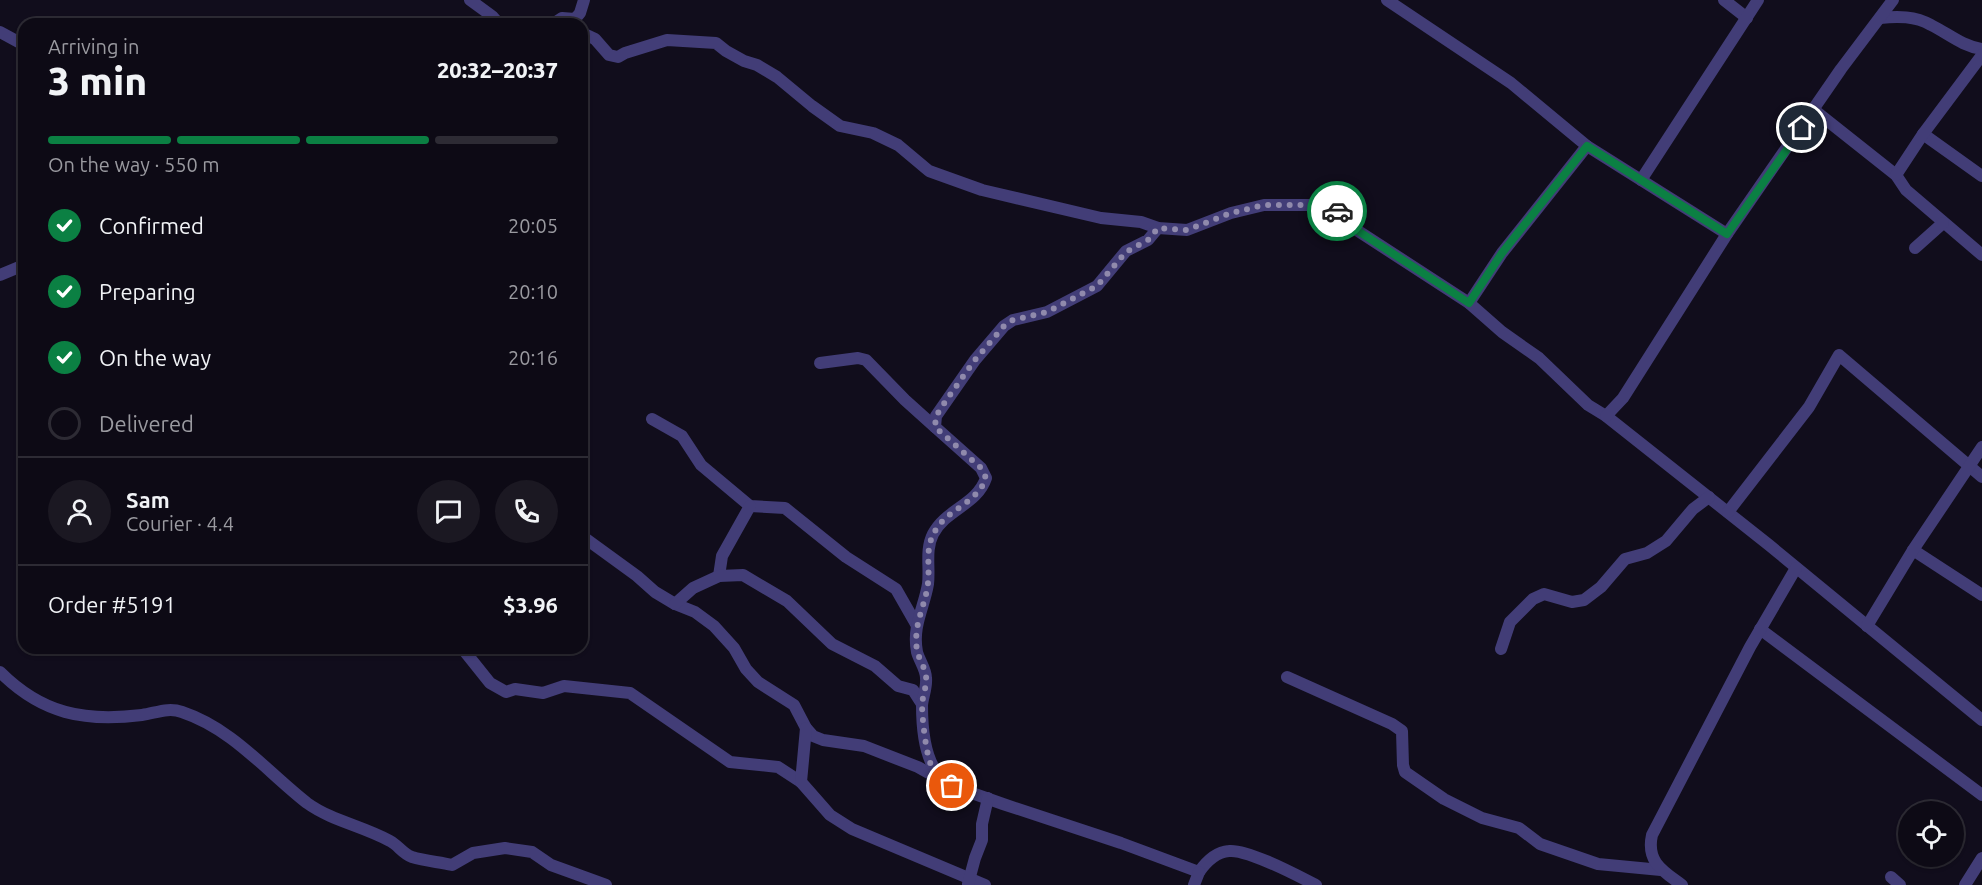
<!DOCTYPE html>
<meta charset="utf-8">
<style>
body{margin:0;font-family:Ubuntu,sans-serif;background:#1b1822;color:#f1f3f6;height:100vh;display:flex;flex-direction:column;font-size:22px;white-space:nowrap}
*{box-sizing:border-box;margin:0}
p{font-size:20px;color:#9a9aa0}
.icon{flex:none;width:33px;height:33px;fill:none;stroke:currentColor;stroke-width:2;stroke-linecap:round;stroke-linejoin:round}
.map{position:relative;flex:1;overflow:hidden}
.panel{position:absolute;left:18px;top:18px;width:570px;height:636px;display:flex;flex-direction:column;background:#0d0a15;border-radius:18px;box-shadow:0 2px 4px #0004,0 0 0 2px #2d2b34}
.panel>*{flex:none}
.tools{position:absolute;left:1898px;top:801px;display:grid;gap:12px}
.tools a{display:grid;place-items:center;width:66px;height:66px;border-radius:50%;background:#0d0a15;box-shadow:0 2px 4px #0004,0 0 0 2px #2d2b34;font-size:30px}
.pin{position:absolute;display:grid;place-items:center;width:51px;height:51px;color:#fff;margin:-26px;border:3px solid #fff;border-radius:50%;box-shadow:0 2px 6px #0007}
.courier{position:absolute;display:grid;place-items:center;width:60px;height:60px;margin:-30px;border:4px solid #0b8043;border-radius:50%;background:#fff;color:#222;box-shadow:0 2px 8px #0007}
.overview em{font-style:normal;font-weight:800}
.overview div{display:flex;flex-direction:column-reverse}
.overview{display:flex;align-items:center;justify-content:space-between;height:102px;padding:0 30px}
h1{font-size:39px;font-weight:800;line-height:45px}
.bar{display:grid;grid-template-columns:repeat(4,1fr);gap:9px 6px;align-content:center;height:72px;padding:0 30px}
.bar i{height:8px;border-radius:4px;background:#2d2b34}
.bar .active{background:#0b8043}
.bar p{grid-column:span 4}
.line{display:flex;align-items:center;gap:15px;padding:0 30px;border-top:2px solid #2d2b34}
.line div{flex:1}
.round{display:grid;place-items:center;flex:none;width:63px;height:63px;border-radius:32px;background:#1b1822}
ol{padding:0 30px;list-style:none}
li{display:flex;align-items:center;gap:18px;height:66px}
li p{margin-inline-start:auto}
li .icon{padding:6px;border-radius:50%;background:#0b8043;color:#fff;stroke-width:4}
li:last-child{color:#9a9aa0}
li i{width:33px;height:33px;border:3px solid #2d2b34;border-radius:50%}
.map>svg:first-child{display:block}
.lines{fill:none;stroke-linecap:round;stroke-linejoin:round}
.minor{stroke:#423d77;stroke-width:12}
.done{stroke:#908aac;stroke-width:6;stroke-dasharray:0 10.8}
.route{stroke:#0b8043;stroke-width:8}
</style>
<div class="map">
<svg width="1982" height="885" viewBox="0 0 1982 885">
<rect width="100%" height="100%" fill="#110d1c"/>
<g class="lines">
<g class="minor">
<polyline points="470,0 492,16 499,24"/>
<polyline points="1387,0 1511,83 1587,146 1502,253 1469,303"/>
<polyline points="1724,0 1747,18"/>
<path d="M1880,18C1898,16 1915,16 1931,25C1949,34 1962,46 1982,49"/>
<polyline points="553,24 562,18 575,19 580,13 584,0"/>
<polyline points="0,32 24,45"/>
<polyline points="582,33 595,39 609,55 618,57 625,53 667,40 716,43 726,51 744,61 757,65 777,77 812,106 840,126 873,133 898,145 929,171 982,190 1101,218 1141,222 1158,228 1187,230 1231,213 1264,205 1331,205 1352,227 1469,303 1502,332 1539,358 1588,405 1606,416 1769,545 1982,720"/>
<polyline points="1814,110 1896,175 1906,190 1982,255"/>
<polyline points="1923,134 1982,176"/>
<polyline points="1587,146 1727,234"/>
<polyline points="1896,175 1923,134 1982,55"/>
<polyline points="1641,180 1758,0"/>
<polyline points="1915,248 1943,223"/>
<polyline points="0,275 24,265"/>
<polyline points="820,363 858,358 866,360 905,400 935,427"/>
<polyline points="1606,416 1623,398 1727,234 1841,69 1893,0"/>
<polyline points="652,419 682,436 701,465 750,506 785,508 846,557 896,589 916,624"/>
<polyline points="1728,512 1809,407 1839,355 1982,477"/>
<path d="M582,536L637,576L655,592L675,604L695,612L714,626L734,648L746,669L758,682L794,705L806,728L813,736L823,740L864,746L918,767L952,786L1003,804L1121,843L1199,872C1206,862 1216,852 1229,851C1248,849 1298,876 1316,885"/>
<polyline points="1913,550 1982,595"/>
<polyline points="719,576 722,556 750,506"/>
<polyline points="675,604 693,588 719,576 743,575 787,601 832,644 875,666 898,686 913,690 922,704"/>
<polyline points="1867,626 1913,550 1982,447"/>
<polyline points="1760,629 1982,795"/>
<polyline points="462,648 490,683 506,692 515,689 543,693 564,686 630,693 730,762 778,767 801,782"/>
<polyline points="1501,649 1510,622 1533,599 1544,594 1572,602 1584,600 1601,587 1625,559 1647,553 1666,541 1693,509 1709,497"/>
<path d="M0,672C42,714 84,722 142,715C156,713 168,707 182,712C233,729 266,771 307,803C332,821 363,826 390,841C398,845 403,854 412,857C425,861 439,862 452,865L473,853L505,848L532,852L551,865L606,885"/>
<polyline points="1287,677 1392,724 1402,731 1403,765 1405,772 1444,799 1482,818 1519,828 1540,844 1598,864 1661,870"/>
<polyline points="806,728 801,782 830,815 852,829 985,885"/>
<path d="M939,775C924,758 922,728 922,705C923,696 927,687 926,678C926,669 919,660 917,652C912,626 924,608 928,584C930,567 925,550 933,534C946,509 977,505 986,478L981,468L935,427L936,416L975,360L1004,326L1013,320L1047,312L1097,286L1126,251L1148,240L1158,228"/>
<polyline points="1891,877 1900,885"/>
<polyline points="968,884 975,858 982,840 982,824 988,798"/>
<polyline points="1194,885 1199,872"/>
<path d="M1682,885C1663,871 1646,862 1652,835L1750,647L1796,568"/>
<polyline points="1965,885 1982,858"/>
</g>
</g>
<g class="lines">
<path class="done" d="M952,786C944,781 937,775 932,767C926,756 922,717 922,704C923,695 927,685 926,676C925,668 919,659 917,651C913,623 925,608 928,583C930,566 925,549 934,533C946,509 977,504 986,478L981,468L935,427L936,416L947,399L975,360L1004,326L1013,320L1047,312L1097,286L1126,252L1148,240L1158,228L1187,230L1231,213L1264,205H1331L1337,211"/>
<polyline class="route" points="1337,211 1352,227 1469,303 1502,253 1587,146 1727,234 1802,128"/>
</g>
</svg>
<div class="tools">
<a><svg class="icon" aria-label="locate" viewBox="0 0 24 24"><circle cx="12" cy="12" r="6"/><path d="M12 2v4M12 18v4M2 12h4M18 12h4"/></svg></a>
</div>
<div class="pin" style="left:952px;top:786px;background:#ea580c"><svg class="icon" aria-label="bag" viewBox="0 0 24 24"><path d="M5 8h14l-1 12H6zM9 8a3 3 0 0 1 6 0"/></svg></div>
<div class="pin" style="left:1802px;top:128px;background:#1f2937"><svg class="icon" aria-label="home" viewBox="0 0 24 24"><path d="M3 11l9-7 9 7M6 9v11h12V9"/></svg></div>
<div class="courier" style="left:1337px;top:211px"><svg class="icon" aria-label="car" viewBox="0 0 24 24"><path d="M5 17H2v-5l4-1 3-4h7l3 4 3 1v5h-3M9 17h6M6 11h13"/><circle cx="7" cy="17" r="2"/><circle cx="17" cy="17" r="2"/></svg></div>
<section class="panel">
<div class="overview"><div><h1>3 min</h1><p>Arriving in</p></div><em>20:32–20:37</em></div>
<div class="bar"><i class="active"></i><i class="active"></i><i class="active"></i><i></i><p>On the way · 550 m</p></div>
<ol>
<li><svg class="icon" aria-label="check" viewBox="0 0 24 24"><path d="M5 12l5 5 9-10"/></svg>Confirmed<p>20:05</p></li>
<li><svg class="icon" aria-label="check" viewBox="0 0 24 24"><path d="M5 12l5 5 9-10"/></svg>Preparing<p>20:10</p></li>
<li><svg class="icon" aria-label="check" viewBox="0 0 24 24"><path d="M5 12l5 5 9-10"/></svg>On the way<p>20:16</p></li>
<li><i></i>Delivered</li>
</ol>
<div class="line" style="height:108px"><a class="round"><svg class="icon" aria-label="person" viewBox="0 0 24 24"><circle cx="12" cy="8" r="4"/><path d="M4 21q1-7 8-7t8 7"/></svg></a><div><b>Sam</b><p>Courier · 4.4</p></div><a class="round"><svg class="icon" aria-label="chat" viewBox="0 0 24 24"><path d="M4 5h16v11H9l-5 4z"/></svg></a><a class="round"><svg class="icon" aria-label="phone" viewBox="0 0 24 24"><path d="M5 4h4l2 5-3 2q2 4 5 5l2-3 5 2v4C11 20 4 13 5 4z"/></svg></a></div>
<div class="line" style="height:78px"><div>Order #5191</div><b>$3.96</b></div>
</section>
</div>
